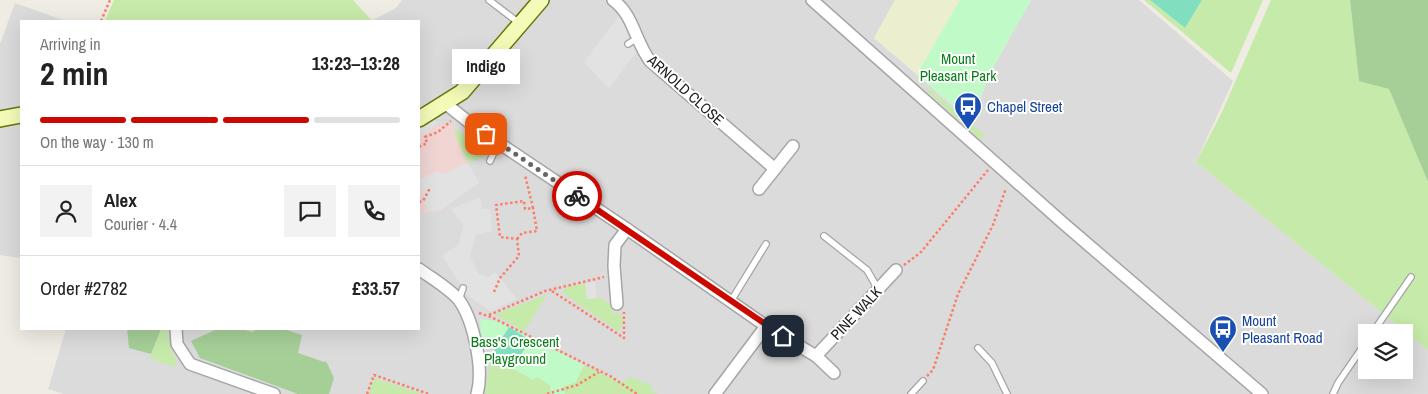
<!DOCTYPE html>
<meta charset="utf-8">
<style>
body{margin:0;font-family:"Archivo Narrow",sans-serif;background:#f2f2f2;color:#222;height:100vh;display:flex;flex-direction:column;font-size:19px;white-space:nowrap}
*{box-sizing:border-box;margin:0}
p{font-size:16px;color:#767676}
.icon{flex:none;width:28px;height:28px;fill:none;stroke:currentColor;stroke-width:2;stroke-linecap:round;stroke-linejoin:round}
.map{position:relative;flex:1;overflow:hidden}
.drawer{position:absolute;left:20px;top:20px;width:400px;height:310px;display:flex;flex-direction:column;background:#fff;border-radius:0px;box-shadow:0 5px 20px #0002}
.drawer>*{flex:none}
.tools{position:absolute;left:1358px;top:324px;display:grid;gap:10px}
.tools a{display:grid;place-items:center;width:55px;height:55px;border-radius:0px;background:#fff;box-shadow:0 5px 20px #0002;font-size:25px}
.pin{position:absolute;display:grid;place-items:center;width:42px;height:42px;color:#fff;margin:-21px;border-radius:10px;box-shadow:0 2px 8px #0006}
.courier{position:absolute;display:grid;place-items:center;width:50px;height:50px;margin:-25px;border:4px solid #cc0900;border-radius:50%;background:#fff;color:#222;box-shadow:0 1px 6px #0007}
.bubble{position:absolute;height:35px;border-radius:0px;background:#fff;box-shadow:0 5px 20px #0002;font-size:16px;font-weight:700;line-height:35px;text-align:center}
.overview em{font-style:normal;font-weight:700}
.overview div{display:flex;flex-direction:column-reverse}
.overview{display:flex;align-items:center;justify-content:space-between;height:85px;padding:0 20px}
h1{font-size:32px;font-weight:700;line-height:38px}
.bar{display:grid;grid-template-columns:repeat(4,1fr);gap:8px 5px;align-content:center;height:60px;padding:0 20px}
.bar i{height:6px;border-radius:4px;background:#e0e0e0}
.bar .active{background:#cc0900}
.bar p{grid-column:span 4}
.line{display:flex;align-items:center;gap:12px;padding:0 20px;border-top:1px solid #e0e0e0}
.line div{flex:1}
.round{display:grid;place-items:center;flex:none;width:52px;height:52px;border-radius:0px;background:#f2f2f2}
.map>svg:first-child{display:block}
.residential{fill:#dcdbdb;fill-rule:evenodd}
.commercial{fill:#f0d5d3}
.farmland{fill:#ebeecf}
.grass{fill:#c6eaa9}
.forest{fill:#a6cf98}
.park{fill:#c0fac7}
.pitch{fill:#81dfbf}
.parking{fill:#e2e2e2}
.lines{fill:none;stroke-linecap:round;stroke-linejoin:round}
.lane-casing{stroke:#a5a5a5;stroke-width:8}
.street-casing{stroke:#a5a5a5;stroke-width:14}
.secondary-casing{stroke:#657703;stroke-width:18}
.path{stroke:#fb7e69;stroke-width:2.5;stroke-dasharray:2.5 2.5;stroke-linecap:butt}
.lane{stroke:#fff;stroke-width:5.5}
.street{stroke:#fff;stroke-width:11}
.secondary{stroke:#f4fab7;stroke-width:15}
.done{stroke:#676663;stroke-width:5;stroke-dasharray:0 9}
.route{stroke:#cc0900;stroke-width:6}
.labels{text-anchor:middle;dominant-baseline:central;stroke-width:4;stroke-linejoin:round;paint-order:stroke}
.park-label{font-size:15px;fill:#0a7e19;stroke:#fff}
.street-label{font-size:15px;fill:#1e1e1e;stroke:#fff}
.transit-label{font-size:15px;fill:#164399;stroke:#fff;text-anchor:start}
</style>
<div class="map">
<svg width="1428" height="394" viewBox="0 0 1428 394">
<rect width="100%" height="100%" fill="#efece4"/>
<g class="residential">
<path d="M402,0H895L874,38L971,121L991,71L1031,0H1139L1233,81L1196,162L1428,350V394H64L48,389L66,329H419V213L439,211L478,182L465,158L419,129V21H371L396,8ZM1366,332H1404V370H1366Z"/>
<polygon points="15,3 66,21 21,21 21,258 0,255 0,44"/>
</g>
<polygon class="commercial" points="452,123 465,158 479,183 439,211 419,213 419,129"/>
<polygon class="farmland" points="895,0 959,0 917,74 874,38"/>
<g class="grass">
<polygon points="114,0 353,0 372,21 105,21"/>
<polygon points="1144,0 1150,0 1185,28 1202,0 1263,0 1231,73"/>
<polygon points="1271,0 1350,0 1359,80 1389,89 1428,182 1428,350 1196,162 1222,112"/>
<polygon points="930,89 986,136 980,139 927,91"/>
<polygon points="457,130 487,152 483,157 468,163 454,133"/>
<polygon points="585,283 587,299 601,298 612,306 613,314 622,314 623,324 618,331 563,293 565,288"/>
<polygon points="547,295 524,331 497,316 498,313"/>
<polygon points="161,329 167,329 171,350 177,361 174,367 150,358"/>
<polygon points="491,356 533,380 537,377 550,385 551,394 485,394"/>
<polygon points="584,365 621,383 630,377 651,385 652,391 658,394 565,394 562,387 576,382"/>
<polygon points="374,378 423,394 369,394"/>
</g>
<g class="forest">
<polygon points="1350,0 1428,0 1428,182 1389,89 1359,81"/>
<polygon points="127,329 161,329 151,354 129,348"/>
<polygon points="217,329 242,329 253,332 255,329 284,329 302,335 298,353 324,362 326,361 334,378 329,394 298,394 200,358 191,341"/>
</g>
<g class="park">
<polygon points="960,0 1031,0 991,71 971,121 917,74"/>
<polygon points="480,319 499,321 584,365 576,382 563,387 565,394 551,394 550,385 537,377 533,380 491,356 497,347 481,335"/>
</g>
<g class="pitch">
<polygon points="1150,0 1202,0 1185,28"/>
<polygon points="509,327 530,340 512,369 491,356"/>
</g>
<g class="parking">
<polygon points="620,14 636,52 609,89 584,62"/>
<polygon points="433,119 438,122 429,132 419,136 419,127"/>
<polygon points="468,163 479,183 442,209 428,212 419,179 438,171 443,174"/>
<polygon points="480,197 482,209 490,209 492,231 476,235 470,257 479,274 489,277 495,272 517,299 490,311 468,296 442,256 459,244 463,225 451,209"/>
<polygon points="595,282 597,298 587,299 585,283"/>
</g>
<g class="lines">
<g class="lane-casing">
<g id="lane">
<polyline points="489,0 519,23"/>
<polyline points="628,44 636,39"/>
<polyline points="490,161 499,141"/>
<polyline points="824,236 867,270 878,289"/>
<polyline points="459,300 463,288"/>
<polyline points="731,301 766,244"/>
<polyline points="1373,332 1411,277"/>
<polyline points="978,348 992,363 1007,394"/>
<polyline points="911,394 923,381"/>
<polyline points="1333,394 1338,383 1366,342"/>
</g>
</g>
<g class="street-casing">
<g id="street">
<path d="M613,0C633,14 635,41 650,61L775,169"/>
<polyline points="812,0 1063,223 1262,394"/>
<polyline points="446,104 475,127 627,229 766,326 816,356 834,373"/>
<polyline points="759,189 793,146"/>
<path d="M419,269C431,278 449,288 459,300C474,321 484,370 477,394"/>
<polyline points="617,304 614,266 615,245 627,229"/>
<polyline points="176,329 177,344 190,364 274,394"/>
<polyline points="816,356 896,270"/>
<polyline points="715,394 766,326"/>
</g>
</g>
<g class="secondary-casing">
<g id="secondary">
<polyline points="0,119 21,115"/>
<polyline points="419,119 462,92 541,0"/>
</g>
</g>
<g class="path">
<polyline points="101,21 110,0"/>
<polyline points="419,147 427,143 425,137 438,132 451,121"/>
<polyline points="419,202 423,201 430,188"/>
<polyline points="517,239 522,233 537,231 533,208"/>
<polyline points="904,265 921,252 988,170"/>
<polyline points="552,291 624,338 624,312"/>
<polyline points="494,292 500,278 519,256 517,239 500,237 496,205 524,201 525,209 533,208 525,175"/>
<polyline points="479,313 491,317 610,376 637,394"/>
<polyline points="489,315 545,291 604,277"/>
<polyline points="927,376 933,370 958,294 993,225 1006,188"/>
<polyline points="367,394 374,375 429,394"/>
<polyline points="547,394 577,385 599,372"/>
</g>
<use href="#lane" class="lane"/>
<use href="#street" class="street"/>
<use href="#secondary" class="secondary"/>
</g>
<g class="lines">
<polyline class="done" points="486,134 577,196"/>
<polyline class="route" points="577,196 783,336"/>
</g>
<defs>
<g id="bus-pin" transform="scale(1.4375)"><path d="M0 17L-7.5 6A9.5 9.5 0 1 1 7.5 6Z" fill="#1a4fb4" stroke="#fff"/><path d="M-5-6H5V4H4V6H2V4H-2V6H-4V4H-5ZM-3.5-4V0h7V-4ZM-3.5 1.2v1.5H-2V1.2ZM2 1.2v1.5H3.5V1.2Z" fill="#fff"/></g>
</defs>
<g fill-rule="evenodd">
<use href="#bus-pin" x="968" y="106"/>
<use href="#bus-pin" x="1223" y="329"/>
</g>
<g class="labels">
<g class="park-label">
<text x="958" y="58">Mount<tspan x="958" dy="17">Pleasant Park</tspan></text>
<text x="515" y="341">Bass's Crescent<tspan x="515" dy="17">Playground</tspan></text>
</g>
<g class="street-label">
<text transform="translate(686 90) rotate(42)">ARNOLD CLOSE</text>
<text transform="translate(856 313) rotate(-47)">PINE WALK</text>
</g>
<g class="transit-label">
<text x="987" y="106">Chapel Street</text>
<text x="1242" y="320">Mount<tspan x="1242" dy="17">Pleasant Road</tspan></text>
</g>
</g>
</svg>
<div class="tools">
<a><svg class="icon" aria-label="layers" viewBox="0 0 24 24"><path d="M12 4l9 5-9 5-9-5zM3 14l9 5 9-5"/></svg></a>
</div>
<div class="pin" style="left:486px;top:134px;background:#ea580c"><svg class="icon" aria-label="bag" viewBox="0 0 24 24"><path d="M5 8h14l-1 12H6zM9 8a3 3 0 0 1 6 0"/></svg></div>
<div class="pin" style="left:783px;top:336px;background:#1f2937"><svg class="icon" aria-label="home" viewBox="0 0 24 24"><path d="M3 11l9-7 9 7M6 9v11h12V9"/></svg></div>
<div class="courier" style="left:577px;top:196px"><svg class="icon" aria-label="bike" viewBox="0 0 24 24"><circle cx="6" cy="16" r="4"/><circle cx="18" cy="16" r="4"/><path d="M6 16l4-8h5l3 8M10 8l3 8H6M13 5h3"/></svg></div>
<div class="bubble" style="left:452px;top:49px;width:68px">Indigo</div>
<section class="drawer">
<div class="overview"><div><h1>2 min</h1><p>Arriving in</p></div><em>13:23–13:28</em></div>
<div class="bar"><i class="active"></i><i class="active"></i><i class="active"></i><i></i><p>On the way · 130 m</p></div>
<div class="line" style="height:90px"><a class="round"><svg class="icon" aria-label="person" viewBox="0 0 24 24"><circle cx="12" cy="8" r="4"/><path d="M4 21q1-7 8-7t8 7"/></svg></a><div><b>Alex</b><p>Courier · 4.4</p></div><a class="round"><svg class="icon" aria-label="chat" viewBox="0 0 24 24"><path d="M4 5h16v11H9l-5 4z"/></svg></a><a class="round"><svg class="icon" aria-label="phone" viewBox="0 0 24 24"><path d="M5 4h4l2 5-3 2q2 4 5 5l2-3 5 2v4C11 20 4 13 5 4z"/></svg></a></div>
<div class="line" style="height:65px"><div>Order #2782</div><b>£33.57</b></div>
</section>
</div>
